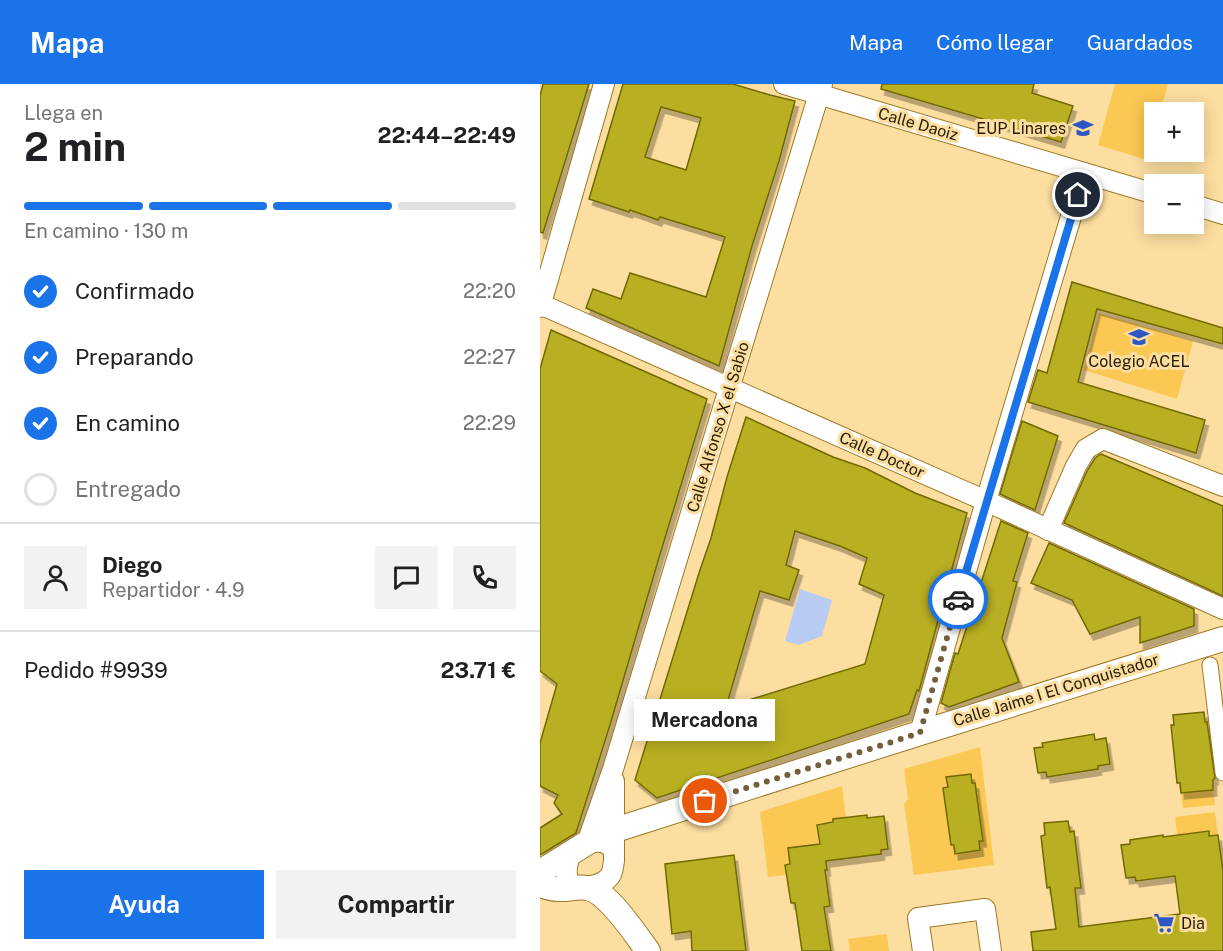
<!DOCTYPE html>
<html lang="es">
<meta charset="utf-8">
<style>
body{margin:0;font-family:"Public Sans",sans-serif;background:#f2f2f2;color:#202124;height:100vh;display:flex;flex-direction:column;font-size:22px;white-space:nowrap}
*{box-sizing:border-box;margin:0}
p{font-size:20px;color:#757577}
.icon{flex:none;width:33px;height:33px;fill:none;stroke:currentColor;stroke-width:2;stroke-linecap:round;stroke-linejoin:round}
.map{position:relative;flex:1;overflow:hidden}
.drawer{display:flex;flex-direction:column;background:#fff;width:540px}
.drawer>*{flex:none}
.fabs{position:absolute;left:604px;top:18px;display:grid;gap:12px}
.fabs a{display:grid;place-items:center;width:60px;height:60px;border-radius:0px;background:#fff;box-shadow:0 3px 15px #0003;font-size:30px}
.pin{position:absolute;display:grid;place-items:center;width:51px;height:51px;color:#fff;margin:-26px;border:3px solid #fff;border-radius:50%;box-shadow:0 2px 6px #0007}
.courier{position:absolute;display:grid;place-items:center;width:60px;height:60px;margin:-30px;border:4px solid #1a73e8;border-radius:50%;background:#fff;color:#222;box-shadow:0 2px 8px #0007}
.bubble{position:absolute;height:42px;border-radius:0px;background:#fff;box-shadow:0 3px 15px #0003;font-size:20px;font-weight:700;line-height:42px;text-align:center}
.headline em{font-style:normal;font-weight:700}
.headline div{display:flex;flex-direction:column-reverse}
.headline{display:flex;align-items:center;justify-content:space-between;height:102px;padding:0 24px}
h1{font-size:39px;font-weight:700;line-height:45px}
.bar{display:grid;grid-template-columns:repeat(4,1fr);gap:9px 6px;align-content:center;height:72px;padding:0 24px}
.bar i{height:8px;border-radius:4px;background:#e0e0e0}
.bar .on{background:#1a73e8}
.bar p{grid-column:span 4}
.line{display:flex;align-items:center;gap:15px;padding:0 24px;border-top:2px solid #e0e0e0}
.line div{flex:1}
.round{display:grid;place-items:center;flex:none;width:63px;height:63px;border-radius:0px;background:#f2f2f2}
ol{padding:0 24px;list-style:none}
li{display:flex;align-items:center;gap:18px;height:66px}
li p{margin-inline-start:auto}
li .icon{padding:6px;border-radius:50%;background:#1a73e8;color:#fff;stroke-width:4}
li:last-child{color:#757577}
li i{width:33px;height:33px;border:3px solid #e0e0e0;border-radius:50%}
.primary-button{display:flex;gap:12px;margin-top:auto;padding:12px 24px}
.primary-button a{flex:1;height:69px;border-radius:0px;background:#1a73e8;color:#fff;font-size:24px;font-weight:700;line-height:69px;text-align:center}
.primary-button a+a{background:#f2f2f2;color:#202124}
header{display:flex;align-items:center;gap:36px;box-sizing:border-box;height:84px;padding:0 30px;background:#1a73e8;color:#fff}
header strong{font-size:28px}
nav{display:flex;gap:33px;margin-inline-start:auto;font-size:21px}
main{display:flex;flex:1;min-height:0}
.map>svg:first-child{display:block}
.green{fill:#fbc853}
.water{fill:#b8cbf2}
.building{fill:#b9af24;stroke:#706903;stroke-width:1.5;fill-rule:evenodd;filter:url(#shadow)}
.lines{fill:none;stroke-linecap:round;stroke-linejoin:round}
.pedestrian-casing{stroke:#9d7925;stroke-width:17}
.minor-casing{stroke:#9d7925;stroke-width:22}
.tertiary-casing{stroke:#9d7925;stroke-width:26}
.pedestrian{stroke:#fff;stroke-width:15}
.minor{stroke:#fff;stroke-width:20}
.tertiary{stroke:#fff;stroke-width:24}
.done{stroke:#72603a;stroke-width:6;stroke-dasharray:0 10.8}
.route{stroke:#1a73e8;stroke-width:8}
.labels{text-anchor:middle;dominant-baseline:central;stroke-width:6;stroke-linejoin:round;paint-order:stroke}
.street-label{font-size:16px;fill:#271c03;stroke:#fcdea0}
.poi-label{font-size:16px;fill:#271c03;stroke:#fcdea0;text-anchor:end}
</style>
<header>
<strong>Mapa</strong>
<nav><a>Mapa</a><a>Cómo llegar</a><a>Guardados</a></nav>
</header>
<main>
<section class="drawer">
<div class="headline"><div><h1>2 min</h1><p>Llega en</p></div><em>22:44–22:49</em></div>
<div class="bar"><i class="on"></i><i class="on"></i><i class="on"></i><i></i><p>En camino · 130 m</p></div>
<ol>
<li><svg class="icon" aria-label="check" viewBox="0 0 24 24"><path d="M5 12l5 5 9-10"/></svg>Confirmado<p>22:20</p></li>
<li><svg class="icon" aria-label="check" viewBox="0 0 24 24"><path d="M5 12l5 5 9-10"/></svg>Preparando<p>22:27</p></li>
<li><svg class="icon" aria-label="check" viewBox="0 0 24 24"><path d="M5 12l5 5 9-10"/></svg>En camino<p>22:29</p></li>
<li><i></i>Entregado</li>
</ol>
<div class="line" style="height:108px"><a class="round"><svg class="icon" aria-label="person" viewBox="0 0 24 24"><circle cx="12" cy="8" r="4"/><path d="M4 21q1-7 8-7t8 7"/></svg></a><div><b>Diego</b><p>Repartidor · 4.9</p></div><a class="round"><svg class="icon" aria-label="chat" viewBox="0 0 24 24"><path d="M4 5h16v11H9l-5 4z"/></svg></a><a class="round"><svg class="icon" aria-label="phone" viewBox="0 0 24 24"><path d="M5 4h4l2 5-3 2q2 4 5 5l2-3 5 2v4C11 20 4 13 5 4z"/></svg></a></div>
<div class="line" style="height:78px"><div>Pedido #9939</div><b>23.71 €</b></div>
<div class="primary-button"><a>Ayuda</a><a>Compartir</a></div>
</section>
<div class="map">
<svg width="683" height="867" viewBox="0 0 683 867">
<defs>
<filter id="shadow"><feDropShadow dx="3.5" dy="6" stdDeviation="0" flood-color="#0004"/></filter>
</defs>
<rect width="100%" height="100%" fill="#fcdea0"/>
<g class="green">
<polygon points="575,0 628,0 620,28 615,28 615,46 607,76 558,61"/>
<polygon points="559,229 653,257 637,315 544,286"/>
<polygon points="440,663 454,781 374,791 364,720 368,715 364,685"/>
<polygon points="302,702 306,734 293,735 293,738 277,741 280,760 248,764 250,780 245,781 246,791 228,793 220,728"/>
<polygon points="673,706 675,721 643,724 641,709"/>
<polygon points="675,728 678,751 669,752 669,747 637,751 635,733"/>
<polygon points="347,850 349,867 310,867 308,855"/>
</g>
<polygon class="water" points="260,505 292,516 282,552 259,561 245,557"/>
<g class="building">
<polygon points="3,0 49,0 3,149 0,148 0,12"/>
<path d="M83,0H193L230,11L255,17L239,77L212,162L179,282L46,224L53,205L81,215L90,189L166,213L185,153L120,133L118,136L90,126L89,128L49,115ZM121,23L161,34L146,86L105,73Z"/>
<polygon points="342,0 494,0 492,9 533,22 521,58 341,5"/>
<polygon points="532,198 683,244 683,260 557,225 538,298 665,336 656,369 488,318 498,286 507,289"/>
<polygon points="11,246 167,315 118,477 70,641 36,749 0,771 0,744 22,730 14,719 18,711 0,702 0,659 17,600 0,587 0,285"/>
<path d="M206,333L293,373L325,384L375,409L427,429L379,607L377,606L369,630L117,714L95,696L159,489L171,454L187,393ZM255,447L300,462L327,474L319,500L344,511L325,580L186,623L220,507L249,516L259,486L246,481Z"/>
<polygon points="482,337 518,352 495,426 460,410"/>
<polygon points="561,370 683,422 683,512 524,439 547,387 555,374"/>
<polygon points="461,437 488,449 473,497 477,498 462,554 479,598 409,623 401,619 415,569 418,570"/>
<polygon points="509,459 654,525 654,542 600,559 600,533 550,550 532,516 491,499"/>
<polygon points="664,628 665,638 667,638 675,694 673,696 673,706 641,709 640,699 637,699 631,641 634,641 633,631"/>
<polygon points="554,650 555,656 566,654 570,680 558,682 558,685 507,693 506,688 498,689 494,664 503,663 502,659"/>
<polygon points="431,690 432,699 435,699 443,757 439,757 440,766 415,770 414,761 411,761 403,704 408,703 406,693"/>
<polygon points="327,731 327,734 344,732 348,765 341,766 341,770 286,777 287,786 285,786 290,822 284,823 291,867 262,867 255,819 251,819 245,781 250,780 248,764 280,760 277,741 293,738 293,735"/>
<polygon points="528,737 530,748 534,747 541,804 535,804 539,843 640,830 635,792 596,797 595,793 586,794 581,761 590,760 590,756 623,751 623,753 669,747 669,752 678,751 683,787 683,867 493,867 491,848 516,845 510,803 507,804 501,752 505,751 504,739"/>
<polygon points="194,771 206,867 152,867 151,847 132,850 125,780"/>
</g>
<g class="lines">
<g class="pedestrian-casing">
<polyline id="pedestrian" points="670,581 683,689"/>
</g>
<g class="minor-casing">
<g id="minor">
<polyline points="244,0 615,110"/>
<polyline points="654,121 683,130"/>
<polyline points="0,220 446,417 683,525"/>
<polyline points="0,223 64,0"/>
<polyline points="508,446 536,382 546,365 563,355 683,402"/>
<polyline points="380,649 446,417 544,89"/>
<path d="M32,767C27,778 24,792 31,802C43,804 62,803 70,792C73,788 73,782 74,777V697"/>
<path d="M74,768C68,756 60,757 47,759L73,685L282,0"/>
<polyline points="383,867 378,834 445,825 451,867"/>
</g>
</g>
<g class="tertiary-casing">
<g id="tertiary">
<polyline points="0,788 55,754 75,746 380,649 683,555"/>
<path d="M0,801C6,803 12,805 18,805C28,806 37,802 47,804C68,807 95,850 108,867"/>
</g>
</g>
<use href="#pedestrian" class="pedestrian"/>
<use href="#minor" class="minor"/>
<use href="#tertiary" class="tertiary"/>
</g>
<g class="lines">
<polyline class="done" points="165,717 380,649 418,515"/>
<polyline class="route" points="418,515 538,111"/>
</g>
<defs>
<g id="university-bare" transform="scale(1.62)"><path d="M0-5L7-2L0 1L-7-2ZM-4 1L0 2.5L4 1V4Q0 6-4 4Z" fill="#2d57c6" stroke="#fcdea0" stroke-width="2.5" paint-order="stroke"/></g>
<g id="school-bare" transform="scale(1.62)"><path d="M0-5L7-2L0 1L-7-2ZM-4 1L0 2.5L4 1V4Q0 6-4 4Z" fill="#2d57c6" stroke="#fcdea0" stroke-width="2.5" paint-order="stroke"/></g>
<g id="supermarket-bare" transform="scale(1.62)"><path d="M-6-5.5h2.5l.6 2H6L4.5 2H-2.5L-4.4-4H-6ZM-1.5 3.2a1.3 1.3 0 1 0 .1 0ZM3 3.2a1.3 1.3 0 1 0 .1 0Z" fill="#2d57c6" stroke="#fcdea0" stroke-width="2.5" paint-order="stroke"/></g>
</defs>
<g fill-rule="evenodd">
<use href="#university-bare" x="543" y="44"/>
<use href="#school-bare" x="599" y="253"/>
<use href="#supermarket-bare" x="624" y="839"/>
</g>
<g class="labels">
<g class="street-label">
<text transform="translate(378 40) rotate(16)">Calle Daoiz</text>
<text transform="translate(178 343) rotate(-73)">Calle Alfonso X el Sabio</text>
<text transform="translate(342 371) rotate(24)">Calle Doctor</text>
<text transform="translate(516 606) rotate(-17)">Calle Jaime I El Conquistador</text>
</g>
<g class="poi-label">
<text x="526" y="44">EUP Linares</text>
<text x="599" y="277" text-anchor="middle">Colegio ACEL</text>
<text x="641" y="839" text-anchor="start">Dia</text>
</g>
</g>
</svg>
<div class="fabs">
<a>+</a>
<a>−</a>
</div>
<div class="pin" style="left:165px;top:717px;background:#ea580c"><svg class="icon" aria-label="bag" viewBox="0 0 24 24"><path d="M5 8h14l-1 12H6zM9 8a3 3 0 0 1 6 0"/></svg></div>
<div class="pin" style="left:538px;top:111px;background:#1f2937"><svg class="icon" aria-label="home" viewBox="0 0 24 24"><path d="M3 11l9-7 9 7M6 9v11h12V9"/></svg></div>
<div class="courier" style="left:418px;top:515px"><svg class="icon" aria-label="car" viewBox="0 0 24 24"><path d="M5 17H2v-5l4-1 3-4h7l3 4 3 1v5h-3M9 17h6M6 11h13"/><circle cx="7" cy="17" r="2"/><circle cx="17" cy="17" r="2"/></svg></div>
<div class="bubble" style="left:94px;top:615px;width:141px">Mercadona</div>
</div>
</main>
